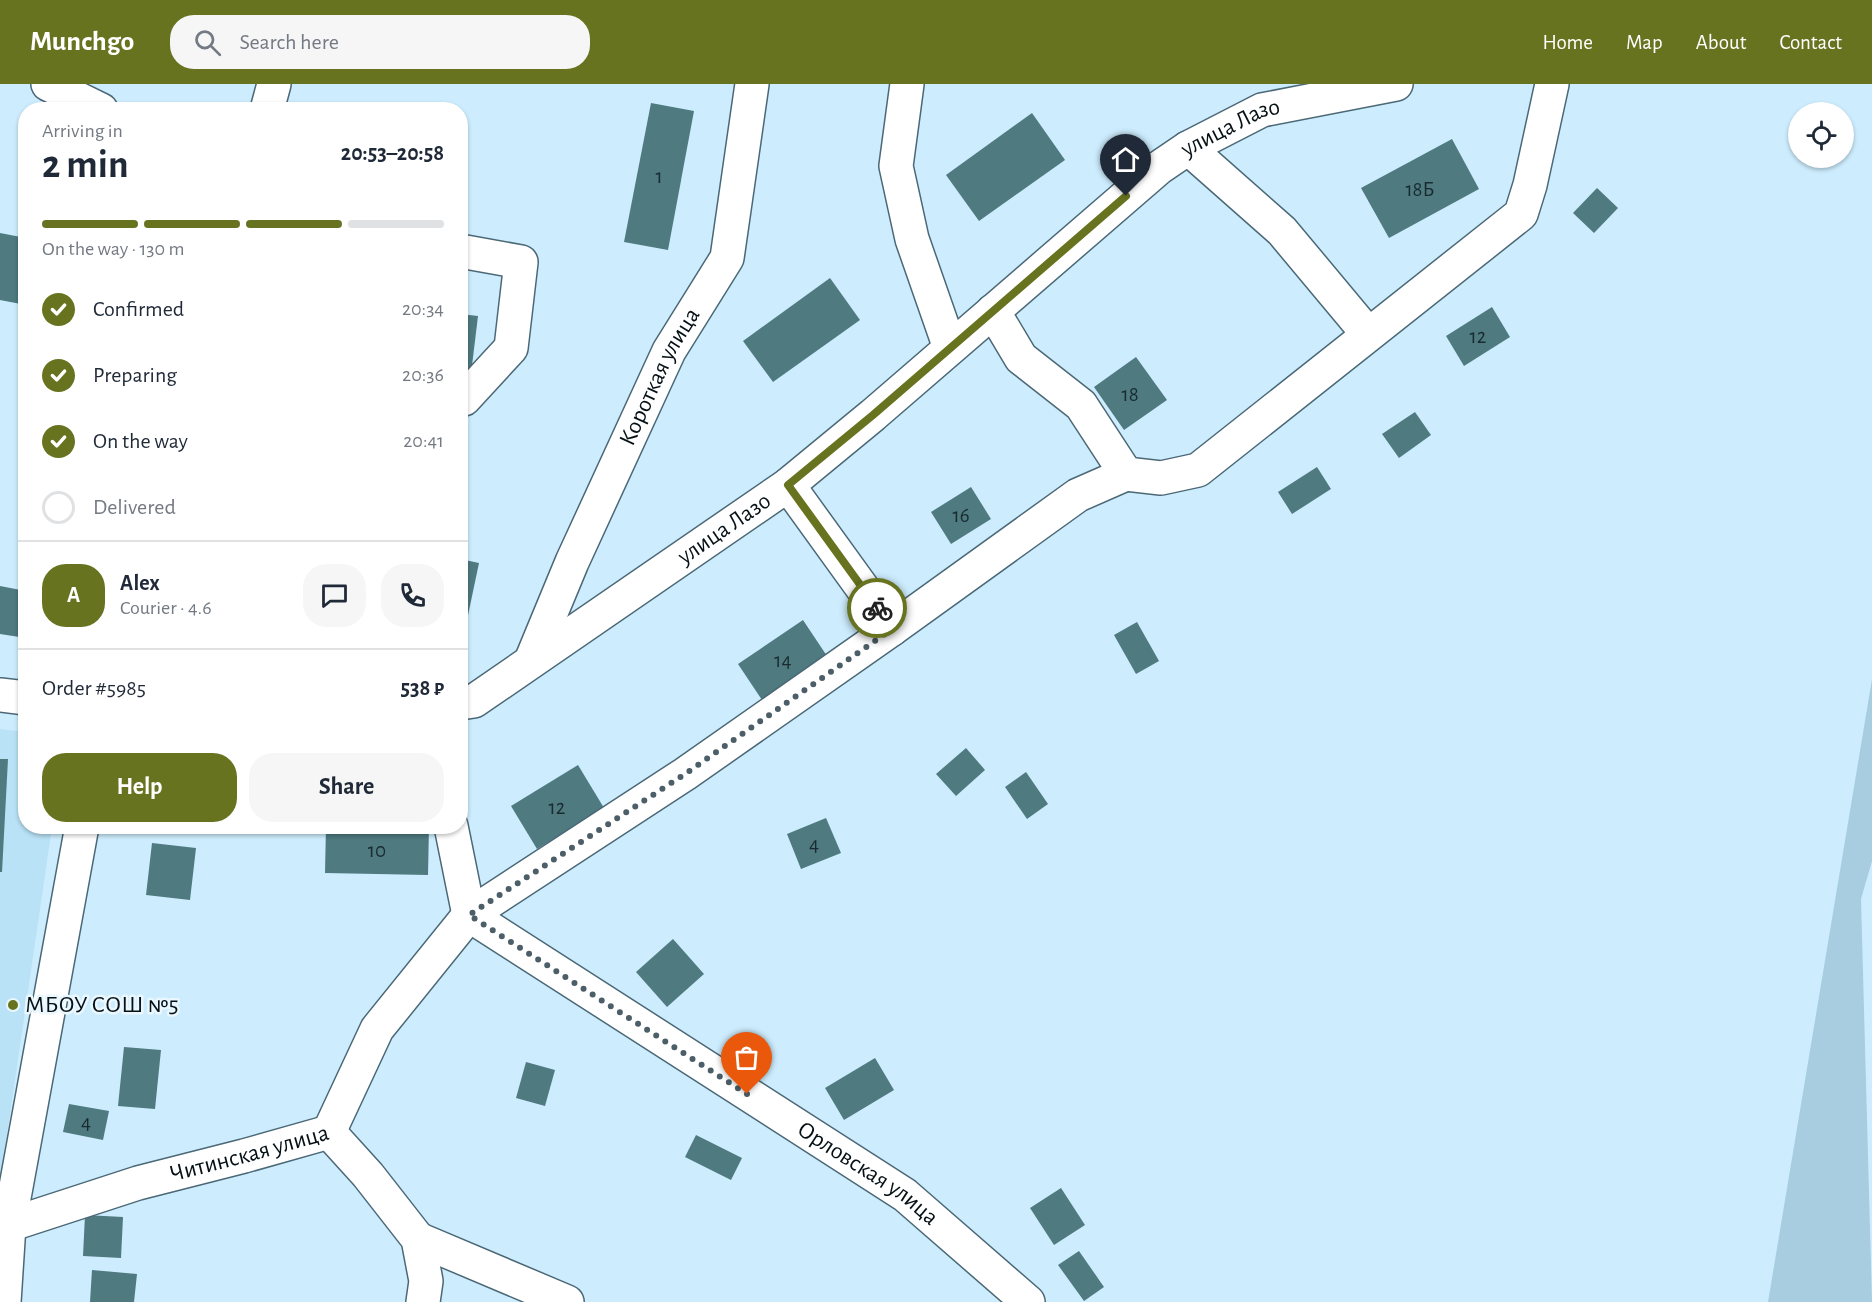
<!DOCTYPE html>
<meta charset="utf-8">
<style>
body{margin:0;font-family:"Alegreya Sans",sans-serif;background:#f6f6f7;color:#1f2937;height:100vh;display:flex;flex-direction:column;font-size:22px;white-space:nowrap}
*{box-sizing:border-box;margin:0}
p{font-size:20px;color:#747a83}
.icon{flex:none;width:33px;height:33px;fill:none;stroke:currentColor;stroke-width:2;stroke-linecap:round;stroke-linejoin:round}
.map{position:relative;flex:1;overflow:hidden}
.side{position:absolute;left:18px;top:18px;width:450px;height:732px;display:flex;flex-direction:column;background:#fff;border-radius:24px;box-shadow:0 2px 4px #0004}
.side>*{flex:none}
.controls{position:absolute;left:1788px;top:18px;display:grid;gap:12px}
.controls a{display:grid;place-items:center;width:66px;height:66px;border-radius:50%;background:#fff;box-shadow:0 2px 4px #0004;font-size:30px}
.pin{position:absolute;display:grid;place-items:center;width:51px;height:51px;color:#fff;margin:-62px -26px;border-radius:50% 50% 50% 0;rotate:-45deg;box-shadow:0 0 6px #0007}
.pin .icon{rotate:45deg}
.courier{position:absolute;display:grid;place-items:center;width:60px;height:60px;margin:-30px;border:4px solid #67731f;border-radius:50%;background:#fff;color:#222;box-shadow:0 2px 8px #0007}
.head em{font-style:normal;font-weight:700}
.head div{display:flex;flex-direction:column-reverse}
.head{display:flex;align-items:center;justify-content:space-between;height:102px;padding:0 24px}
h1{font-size:39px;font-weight:700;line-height:45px}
.bar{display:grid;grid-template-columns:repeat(4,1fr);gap:9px 6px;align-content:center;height:72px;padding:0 24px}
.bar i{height:8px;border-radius:4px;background:#e0e1e3}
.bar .on{background:#67731f}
.bar p{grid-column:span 4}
.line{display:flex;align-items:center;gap:15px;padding:0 24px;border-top:2px solid #e0e1e3}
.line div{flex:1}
.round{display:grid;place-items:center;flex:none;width:63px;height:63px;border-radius:24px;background:#f6f6f7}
ol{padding:0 24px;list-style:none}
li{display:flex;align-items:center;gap:18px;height:66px}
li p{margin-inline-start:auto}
li .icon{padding:6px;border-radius:50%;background:#67731f;color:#fff;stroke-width:4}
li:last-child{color:#747a83}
li i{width:33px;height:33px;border:3px solid #e0e1e3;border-radius:50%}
.cta{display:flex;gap:12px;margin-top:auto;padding:12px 24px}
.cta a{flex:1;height:69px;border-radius:24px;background:#67731f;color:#fff;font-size:24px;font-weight:700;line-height:69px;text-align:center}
.cta a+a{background:#f6f6f7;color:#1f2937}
header{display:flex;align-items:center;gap:36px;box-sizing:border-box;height:84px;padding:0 30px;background:#67731f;color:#fff}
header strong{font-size:28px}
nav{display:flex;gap:33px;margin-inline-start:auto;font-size:21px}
.search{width:420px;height:54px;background:#f6f6f7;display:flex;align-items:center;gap:15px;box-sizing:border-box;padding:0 21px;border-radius:24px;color:#747a83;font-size:22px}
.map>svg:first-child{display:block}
.built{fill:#b9e2f6}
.green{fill:#a8cde0}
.building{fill:#4e7a80}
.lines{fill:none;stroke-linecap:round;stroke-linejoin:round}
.minor-casing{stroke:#4b6876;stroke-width:36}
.minor{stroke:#fff;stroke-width:33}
.done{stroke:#4c5e67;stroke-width:6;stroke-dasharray:0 10.8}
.route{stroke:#67731f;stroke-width:8}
.poi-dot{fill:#67731f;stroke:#eaf7fe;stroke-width:2}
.labels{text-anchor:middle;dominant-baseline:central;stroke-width:5;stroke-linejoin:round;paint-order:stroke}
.number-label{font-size:21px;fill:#182b30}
.street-label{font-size:24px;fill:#061116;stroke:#eaf7fe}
.poi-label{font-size:24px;fill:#061116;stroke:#eaf7fe;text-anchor:start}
</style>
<header>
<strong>Munchgo</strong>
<div class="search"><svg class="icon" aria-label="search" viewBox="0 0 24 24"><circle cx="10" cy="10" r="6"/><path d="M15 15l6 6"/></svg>Search here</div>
<nav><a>Home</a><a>Map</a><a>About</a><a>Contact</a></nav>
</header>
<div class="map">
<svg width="1872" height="1218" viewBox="0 0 1872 1218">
<rect width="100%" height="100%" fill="#cdedfe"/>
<polygon class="built" points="0,645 25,648 26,742 52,743 0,1099"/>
<polygon class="green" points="1872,595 1872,777 1861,815 1872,1218 1768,1218"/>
<g class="building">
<polygon points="651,19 694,27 668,166 624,158"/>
<polygon points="1032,29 1065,76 979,137 946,91"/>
<polygon points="1452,55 1479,105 1389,154 1361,104"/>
<polygon points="1597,104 1618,124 1594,149 1573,129"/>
<polygon points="0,149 26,154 26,221 0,216"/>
<polygon points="830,194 860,236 773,298 743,257"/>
<polygon points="1492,223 1510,253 1464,282 1446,252"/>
<polygon points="460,230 478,232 471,290 460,288"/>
<polygon points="1136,273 1167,316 1124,346 1094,303"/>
<polygon points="1415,328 1431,351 1399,374 1382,350"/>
<polygon points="1317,383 1331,405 1292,430 1278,408"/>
<polygon points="971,403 991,435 951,460 931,428"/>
<polygon points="460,475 479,479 463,555 460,554"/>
<polygon points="0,502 26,507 26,554 0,550"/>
<polygon points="803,536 827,572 762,616 738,580"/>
<polygon points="1137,538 1159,577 1136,590 1114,551"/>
<polygon points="966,664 985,686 956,712 936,690"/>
<polygon points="0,675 8,675 2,788 0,788"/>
<polygon points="578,681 604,724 537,765 511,722"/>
<polygon points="1026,688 1048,720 1027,735 1005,703"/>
<polygon points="826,734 841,769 801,785 787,750"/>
<polygon points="326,742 429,742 428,791 325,789"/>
<polygon points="152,759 196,764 190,816 146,811"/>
<polygon points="673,855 704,890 667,923 636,888"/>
<polygon points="124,963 161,966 155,1025 118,1022"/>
<polygon points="875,974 894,1006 844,1036 825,1004"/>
<polygon points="526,978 555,986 545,1022 516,1014"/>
<polygon points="69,1020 109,1027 103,1056 63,1048"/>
<polygon points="696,1051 742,1074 731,1096 685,1073"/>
<polygon points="1061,1104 1085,1141 1054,1161 1030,1124"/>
<polygon points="85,1131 123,1133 121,1174 83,1172"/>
<polygon points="1079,1167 1104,1203 1084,1217 1058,1181"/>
<polygon points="92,1186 137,1190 134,1218 90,1218"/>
</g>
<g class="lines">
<g class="minor-casing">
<g id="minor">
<polyline points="48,0 101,26"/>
<polyline points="907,0 896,82 912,155 950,264"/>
<polyline points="267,26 274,0"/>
<polyline points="1188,64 1282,147 1368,250"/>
<polyline points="460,167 521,178 511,264 464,315 460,316"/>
<polyline points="993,227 1021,274 1081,321 1126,390"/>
<polyline points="788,401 892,545"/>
<path id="s1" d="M531,577L572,478L669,267L727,174L752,0"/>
<polyline points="0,611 26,614"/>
<path id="s2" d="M460,619L474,617L788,401L873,331L1160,83L1188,64L1262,26L1396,0"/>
<path id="s3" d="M451,742L469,831L905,1111L1028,1218"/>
<polyline points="329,1048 377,945 469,831 685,690 892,545 1078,411 1126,390 1161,394 1198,386 1521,130 1530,101 1552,0"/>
<path id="s4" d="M0,1141H9L138,1099L244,1072L329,1048L368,1091L418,1155L426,1197L423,1218"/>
<polyline points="418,1155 567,1218"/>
<polyline points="4,1218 9,1141 82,742"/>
</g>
</g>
<use href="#minor" class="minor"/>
</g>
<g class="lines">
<polyline class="done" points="747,1010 469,831 685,690 892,545 877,524"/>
<polyline class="route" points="877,524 788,401 873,331 1126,112"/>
</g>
<circle class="poi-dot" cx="13" cy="921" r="6"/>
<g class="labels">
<g class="number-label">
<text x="659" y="92">1</text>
<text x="1420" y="105">18Б</text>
<text x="1478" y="252">12</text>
<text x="1130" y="310">18</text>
<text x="961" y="431">16</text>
<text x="783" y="576">14</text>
<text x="557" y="723">12</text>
<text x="814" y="760">4</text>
<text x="377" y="766">10</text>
<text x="86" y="1038">4</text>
</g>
<g class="street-label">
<text stroke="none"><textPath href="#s2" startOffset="966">улица Лазо</textPath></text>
<text stroke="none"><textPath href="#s1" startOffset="312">Короткая улица</textPath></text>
<text stroke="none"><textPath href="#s2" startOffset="318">улица Лазо</textPath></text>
<text stroke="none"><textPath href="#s4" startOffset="260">Читинская улица</textPath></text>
<text stroke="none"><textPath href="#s3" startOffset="566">Орловская улица</textPath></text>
</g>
<g class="poi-label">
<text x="25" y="921">МБОУ СОШ №5</text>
</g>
</g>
</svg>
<div class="controls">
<a><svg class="icon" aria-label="locate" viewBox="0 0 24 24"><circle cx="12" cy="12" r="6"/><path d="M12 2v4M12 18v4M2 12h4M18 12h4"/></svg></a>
</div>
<div class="pin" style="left:747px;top:1010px;background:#ea580c"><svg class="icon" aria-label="bag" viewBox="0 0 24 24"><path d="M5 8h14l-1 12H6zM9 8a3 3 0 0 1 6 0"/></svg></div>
<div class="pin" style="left:1126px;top:112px;background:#1f2937"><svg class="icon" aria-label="home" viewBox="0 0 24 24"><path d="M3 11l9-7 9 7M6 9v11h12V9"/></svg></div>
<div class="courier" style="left:877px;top:524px"><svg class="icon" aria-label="bike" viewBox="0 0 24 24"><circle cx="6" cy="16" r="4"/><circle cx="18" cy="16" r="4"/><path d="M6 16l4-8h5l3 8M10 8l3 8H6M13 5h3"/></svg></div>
<section class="side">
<div class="head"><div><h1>2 min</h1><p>Arriving in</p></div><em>20:53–20:58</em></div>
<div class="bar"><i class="on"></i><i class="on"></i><i class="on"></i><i></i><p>On the way · 130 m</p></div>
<ol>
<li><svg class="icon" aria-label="check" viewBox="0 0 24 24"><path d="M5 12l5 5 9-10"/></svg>Confirmed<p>20:34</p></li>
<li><svg class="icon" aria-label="check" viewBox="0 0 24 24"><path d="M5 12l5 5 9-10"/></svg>Preparing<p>20:36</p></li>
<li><svg class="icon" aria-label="check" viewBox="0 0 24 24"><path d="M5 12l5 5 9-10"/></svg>On the way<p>20:41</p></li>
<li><i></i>Delivered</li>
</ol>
<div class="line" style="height:108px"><b class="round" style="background:#67731f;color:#fff">A</b><div><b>Alex</b><p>Courier · 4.6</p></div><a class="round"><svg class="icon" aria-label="chat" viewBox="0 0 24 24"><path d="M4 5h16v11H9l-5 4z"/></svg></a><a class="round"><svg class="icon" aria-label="phone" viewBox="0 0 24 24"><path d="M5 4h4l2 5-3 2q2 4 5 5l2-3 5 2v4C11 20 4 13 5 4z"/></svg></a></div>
<div class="line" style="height:78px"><div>Order #5985</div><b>538 ₽</b></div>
<div class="cta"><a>Help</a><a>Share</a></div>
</section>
</div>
